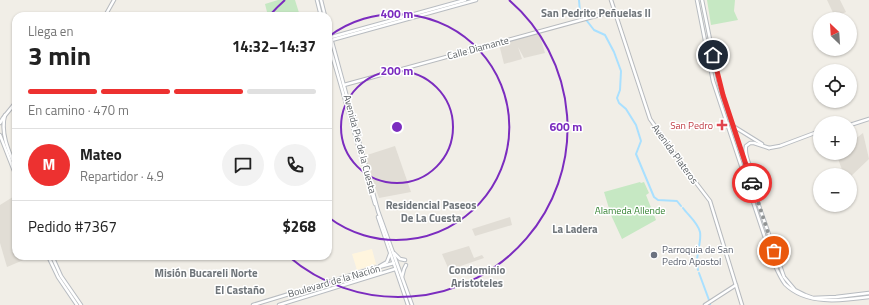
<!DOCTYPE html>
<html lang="es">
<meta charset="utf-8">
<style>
body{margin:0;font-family:"Titillium Web",sans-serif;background:#f2f2f2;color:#222;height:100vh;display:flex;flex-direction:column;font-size:15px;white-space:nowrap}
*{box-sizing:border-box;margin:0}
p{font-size:13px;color:#767676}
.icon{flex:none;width:22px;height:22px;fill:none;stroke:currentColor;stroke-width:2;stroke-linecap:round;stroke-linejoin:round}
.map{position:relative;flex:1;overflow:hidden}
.sheet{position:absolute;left:12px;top:12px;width:320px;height:248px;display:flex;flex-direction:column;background:#fff;border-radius:12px;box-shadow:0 1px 3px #0004}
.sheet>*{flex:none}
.needle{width:26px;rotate:335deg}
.tools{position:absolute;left:813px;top:12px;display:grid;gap:8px}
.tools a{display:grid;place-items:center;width:44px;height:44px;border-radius:50%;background:#fff;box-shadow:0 1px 3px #0004;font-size:20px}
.pin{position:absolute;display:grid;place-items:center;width:34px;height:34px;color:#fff;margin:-17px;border:2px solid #fff;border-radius:50%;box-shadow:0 1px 4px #0007}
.courier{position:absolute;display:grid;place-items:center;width:40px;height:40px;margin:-20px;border:3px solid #ed3130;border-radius:50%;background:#fff;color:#222;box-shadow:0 1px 5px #0007}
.headline em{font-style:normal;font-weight:700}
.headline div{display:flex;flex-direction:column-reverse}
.headline{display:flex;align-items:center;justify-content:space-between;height:68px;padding:0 16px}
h1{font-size:26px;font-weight:700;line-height:30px}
.bar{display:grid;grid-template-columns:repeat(4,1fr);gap:6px 4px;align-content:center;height:48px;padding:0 16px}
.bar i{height:5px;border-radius:3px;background:#e0e0e0}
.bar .current{background:#ed3130}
.bar p{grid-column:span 4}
.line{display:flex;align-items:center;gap:10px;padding:0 16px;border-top:1px solid #e0e0e0}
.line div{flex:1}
.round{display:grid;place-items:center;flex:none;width:42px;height:42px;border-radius:21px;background:#f2f2f2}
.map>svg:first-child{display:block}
.commercial{fill:#fff5de}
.education{fill:#e1ddd5}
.green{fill:#c6e8c3}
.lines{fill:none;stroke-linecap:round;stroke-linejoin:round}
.canal{stroke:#a9e0ff;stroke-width:2}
.tertiary-casing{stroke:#b7babe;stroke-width:4.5}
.secondary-casing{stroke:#b8bcc1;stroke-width:4.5}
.tertiary{stroke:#fff;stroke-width:2.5}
.secondary{stroke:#fff;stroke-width:2.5}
.done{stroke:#919494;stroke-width:4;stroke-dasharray:0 7.2}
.route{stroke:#ed3130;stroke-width:5}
.ring{fill:none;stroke:#7b2cbf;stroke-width:2}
.health-dot{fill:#e0444e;stroke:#fff;stroke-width:1.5}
.worship-dot{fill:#6b7280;stroke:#fff;stroke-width:1.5}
.labels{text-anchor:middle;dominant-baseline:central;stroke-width:3;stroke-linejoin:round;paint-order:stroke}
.street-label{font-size:10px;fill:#5e6367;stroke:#fff}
.health-label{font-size:10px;fill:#be3a42;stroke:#fff;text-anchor:end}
.park-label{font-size:10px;fill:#348232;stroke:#fff}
.worship-label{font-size:10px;fill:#5b616d;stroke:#fff;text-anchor:start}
.neighbourhood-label{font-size:11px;font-weight:bold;fill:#6f757a;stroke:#fff}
.centre{fill:#7b2cbf;stroke:#fff;stroke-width:2}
.ring-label{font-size:12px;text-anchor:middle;font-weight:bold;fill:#7b2cbf;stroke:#fff;stroke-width:3;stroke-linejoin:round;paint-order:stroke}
</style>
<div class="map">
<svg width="869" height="305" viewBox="0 0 869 305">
<rect width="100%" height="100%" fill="#f1eee7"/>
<polygon class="commercial" points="372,249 376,264 357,270 352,254"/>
<g class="education">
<polygon points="827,0 840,0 846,12 835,17"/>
<polygon points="539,33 545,53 524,58 518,47 522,59 504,64 499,44"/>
<polygon points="863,133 869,159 850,177 850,175 844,175 837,156 840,153 850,153 850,143"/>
<polygon points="395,146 411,192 379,198 364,156"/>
<polygon points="16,195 16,256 33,256 7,267 0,243 0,205"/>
<polygon points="510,217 512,225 475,236 472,229"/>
<polygon points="469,246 474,258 482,255 484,258 449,270 442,254"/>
</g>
<g class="green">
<polygon points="278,0 295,0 300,16 268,16 265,4"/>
<polygon points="707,0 735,0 734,11 738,20 711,25"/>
<polygon points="640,182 641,183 644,182 649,193 646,195 656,220 622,239 611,215 604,192"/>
</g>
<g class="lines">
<g class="canal">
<polyline points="579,0 580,12 594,30 605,35 614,52 621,71 620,90 617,98 619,103 626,109 636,125 641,141 636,154 654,197 658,200 677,201 681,206"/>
<path d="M683,208C688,215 698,223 700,232C702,244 694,257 698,270"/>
<polyline points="699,273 709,300"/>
<polyline points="710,304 710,305"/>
</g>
<g class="tertiary-casing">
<g id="tertiary">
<polyline points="611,0 650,119 687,171 710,201 742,305"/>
<polyline points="105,16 114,0"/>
<polyline points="344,85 614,11"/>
<path d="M5,115C0,133 9,152 16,168"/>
<polyline points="0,123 3,118 16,102"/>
<polyline points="0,135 16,176"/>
<polyline points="705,305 736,285"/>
</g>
</g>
<g class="secondary-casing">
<g id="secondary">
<polyline points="317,0 321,16"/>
<polyline points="321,0 325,16"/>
<path d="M697,0L713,81L772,259C776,267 779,276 785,284C806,305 840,301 869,297"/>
<polyline points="702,0 719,84 760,209 784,277 795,290 805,295 813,298 836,297 869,293"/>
<polyline points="328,27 378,211 412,305"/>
<polyline points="328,38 465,0"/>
<polyline points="328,41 375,204"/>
<polyline points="328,41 476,0"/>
<polyline points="850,125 869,119"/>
<polyline points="733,126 762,144"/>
<polyline points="769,148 780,146 820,131"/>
<path d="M754,190C759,175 743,161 746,146L750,143H754L769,148"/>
<polyline points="378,217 408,305"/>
<polyline points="394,253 400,259 405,260"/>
<polyline points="48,256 58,277 77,305"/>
<polyline points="52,256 61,276 81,305"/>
<polyline points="380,266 387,262 390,254"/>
<polyline points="402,277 404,269 406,265"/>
<polyline points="253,305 368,270 394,263"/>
<polyline points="279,305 395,269"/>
</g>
</g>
<use href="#tertiary" class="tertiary"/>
<use href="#secondary" class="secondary"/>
</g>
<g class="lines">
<polyline class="done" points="752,183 774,251"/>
<polyline class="route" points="713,55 723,95 752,183"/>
</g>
<g class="ring">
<circle cx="397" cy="127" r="56"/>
<path d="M328 37A113 113 0 1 1 328 217"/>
<path d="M270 15A169 169 0 0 1 285 0M509 0A169 169 0 0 1 288 256"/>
</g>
<path class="health-dot" d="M720 119h4v4h4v4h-4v4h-4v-4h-4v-4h4z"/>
<circle class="worship-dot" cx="654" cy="255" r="4"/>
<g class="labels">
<g class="street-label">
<text transform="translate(478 48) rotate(-15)">Calle Diamante</text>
<text transform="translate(360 144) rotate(75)">Avenida Pie de la Cuesta</text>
<text transform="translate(675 154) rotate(54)">Avenida Plateros</text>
<text transform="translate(334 281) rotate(-16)">Boulevard de la Nación</text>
</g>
<g class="health-label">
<text x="713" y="125">San Pedro</text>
</g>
<g class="park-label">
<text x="630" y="210">Alameda Allende</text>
</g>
<g class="worship-label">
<text x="662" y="249">Parroquia de San<tspan x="662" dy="12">Pedro Apostol</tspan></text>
</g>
<g class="neighbourhood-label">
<text x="596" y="13">San Pedrito Peñuelas II</text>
<text x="431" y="205">Residencial Paseos<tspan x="431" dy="13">De La Cuesta</tspan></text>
<text x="575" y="229">La Ladera</text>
<text x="477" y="270">Condominio<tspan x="477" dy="13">Aristoteles</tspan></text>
<text x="206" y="273">Misión Bucareli Norte</text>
<text x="240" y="290">El Castaño</text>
</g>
</g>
<circle cx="397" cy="127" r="6" class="centre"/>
<g class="ring-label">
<text x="397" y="18">400 m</text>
<text x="397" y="75">200 m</text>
<text x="566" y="131">600 m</text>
</g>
</svg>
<div class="tools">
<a><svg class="needle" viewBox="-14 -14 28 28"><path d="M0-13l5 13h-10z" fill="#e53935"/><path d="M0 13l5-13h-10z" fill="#767676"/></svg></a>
<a><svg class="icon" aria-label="locate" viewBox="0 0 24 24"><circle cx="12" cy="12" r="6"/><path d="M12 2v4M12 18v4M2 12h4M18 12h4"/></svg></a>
<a>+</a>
<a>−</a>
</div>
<div class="pin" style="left:774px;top:251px;background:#ea580c"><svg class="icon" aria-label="bag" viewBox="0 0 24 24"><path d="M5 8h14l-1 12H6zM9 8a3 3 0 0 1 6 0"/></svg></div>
<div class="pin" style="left:713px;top:55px;background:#1f2937"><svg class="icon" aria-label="home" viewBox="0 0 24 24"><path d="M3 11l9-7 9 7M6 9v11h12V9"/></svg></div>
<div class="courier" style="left:752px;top:183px"><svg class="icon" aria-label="car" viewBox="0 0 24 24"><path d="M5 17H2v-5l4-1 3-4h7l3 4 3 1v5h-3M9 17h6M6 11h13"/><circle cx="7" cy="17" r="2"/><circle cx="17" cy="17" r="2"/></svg></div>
<section class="sheet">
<div class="headline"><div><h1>3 min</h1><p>Llega en</p></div><em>14:32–14:37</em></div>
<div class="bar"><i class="current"></i><i class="current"></i><i class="current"></i><i></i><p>En camino · 470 m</p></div>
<div class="line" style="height:72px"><b class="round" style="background:#ed3130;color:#fff">M</b><div><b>Mateo</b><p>Repartidor · 4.9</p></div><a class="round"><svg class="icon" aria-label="chat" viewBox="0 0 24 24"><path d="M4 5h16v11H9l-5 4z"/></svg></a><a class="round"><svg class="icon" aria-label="phone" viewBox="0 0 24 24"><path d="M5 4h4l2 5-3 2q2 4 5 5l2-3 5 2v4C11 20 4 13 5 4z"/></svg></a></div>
<div class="line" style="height:52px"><div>Pedido #7367</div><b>$268</b></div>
</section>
</div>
